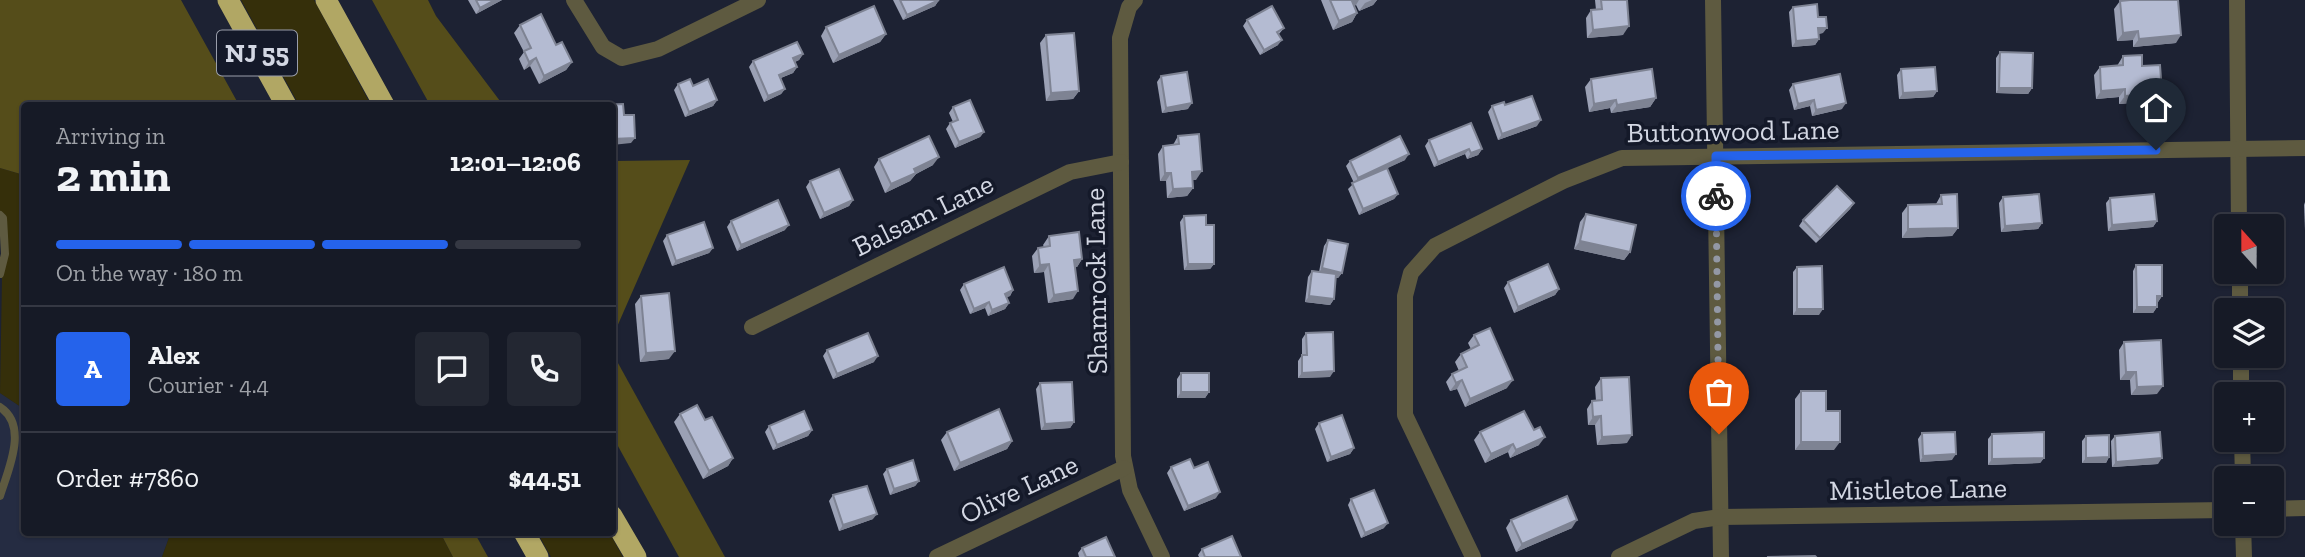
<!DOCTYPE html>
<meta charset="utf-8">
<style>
body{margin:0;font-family:"Zilla Slab",serif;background:#232732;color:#f1f3f6;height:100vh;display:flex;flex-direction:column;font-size:26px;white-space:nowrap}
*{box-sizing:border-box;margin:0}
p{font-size:23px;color:#9ea1a7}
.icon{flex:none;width:38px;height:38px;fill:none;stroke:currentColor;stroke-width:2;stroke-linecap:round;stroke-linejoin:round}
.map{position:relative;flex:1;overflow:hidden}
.drawer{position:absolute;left:21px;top:102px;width:595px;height:434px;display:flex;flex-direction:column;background:#161a26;border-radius:7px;box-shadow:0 2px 5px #0004,0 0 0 2px #353843}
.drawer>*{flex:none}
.needle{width:46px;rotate:339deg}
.fabs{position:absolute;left:2214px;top:214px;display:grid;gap:14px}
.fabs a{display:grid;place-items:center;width:70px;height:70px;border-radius:7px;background:#161a26;box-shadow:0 2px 5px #0004,0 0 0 2px #353843;font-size:35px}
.pin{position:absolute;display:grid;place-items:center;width:60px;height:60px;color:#fff;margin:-72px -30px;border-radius:50% 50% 50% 0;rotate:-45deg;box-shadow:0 0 7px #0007}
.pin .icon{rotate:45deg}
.courier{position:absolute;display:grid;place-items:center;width:70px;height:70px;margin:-35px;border:5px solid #2563eb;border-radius:50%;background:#fff;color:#222;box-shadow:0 2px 9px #0007}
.overview em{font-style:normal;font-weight:700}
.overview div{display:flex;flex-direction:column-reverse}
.overview{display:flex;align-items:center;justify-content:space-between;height:119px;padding:0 35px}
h1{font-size:46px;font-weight:700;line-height:52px}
.bar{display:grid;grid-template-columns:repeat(4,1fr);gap:10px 7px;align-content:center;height:84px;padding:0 35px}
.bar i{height:9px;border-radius:5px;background:#353843}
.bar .selected{background:#2563eb}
.bar p{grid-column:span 4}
.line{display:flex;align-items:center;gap:18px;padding:0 35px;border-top:2px solid #353843}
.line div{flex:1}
.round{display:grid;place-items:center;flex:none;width:74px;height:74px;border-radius:7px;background:#232732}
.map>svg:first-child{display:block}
.built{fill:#252c42}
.green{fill:#352f0a}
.forest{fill:#554d1a}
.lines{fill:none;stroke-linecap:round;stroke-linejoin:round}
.service{stroke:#5e5a40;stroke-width:8}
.minor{stroke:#5e5a40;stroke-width:16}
.motorway{stroke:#b1a764;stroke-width:21}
.wall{fill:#9ba1b5}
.shaded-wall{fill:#7e8393}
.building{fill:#b4bbd2;stroke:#7e8393;stroke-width:2}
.done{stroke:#9398a5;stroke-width:7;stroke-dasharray:0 12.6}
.route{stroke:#2563eb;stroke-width:9}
.labels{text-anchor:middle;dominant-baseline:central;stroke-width:7;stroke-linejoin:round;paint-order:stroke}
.shield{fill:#141929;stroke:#9a9eab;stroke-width:2}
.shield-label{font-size:26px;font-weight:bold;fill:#d3d7e3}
.street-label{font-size:28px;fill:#d3d7e3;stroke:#141929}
</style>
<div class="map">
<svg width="2305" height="557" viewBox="0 0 2305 557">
<rect width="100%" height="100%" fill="#1d2233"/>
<polygon class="built" points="0,393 24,409 24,532 171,532 162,557 0,557"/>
<g class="green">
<polygon points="241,0 314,0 371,105 299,105"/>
<polygon points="0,168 24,175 24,409 0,393 3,221 0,220"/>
<polygon points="171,532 440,532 453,557 162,557"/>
<polygon points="537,532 609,532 623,557 551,557"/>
</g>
<g class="forest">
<polygon points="0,0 181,0 239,105 24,105 24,175 0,168"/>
<polygon points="372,0 428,0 436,16 503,105 430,105"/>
<polygon points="690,160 613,336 613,161"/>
<polygon points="612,355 613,354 725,557 679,557 613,437"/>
<polygon points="440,532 474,532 488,557 453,557"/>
</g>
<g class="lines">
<g class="service">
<polyline points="0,215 3,218 5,254 0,274"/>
<path d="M0,407C29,426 8,470 0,496"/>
</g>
<g class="minor">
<polyline points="574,0 603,47 622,58 658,49 758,0"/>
<polyline points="1135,0 1129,7 1120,38 1123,456 1130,490 1162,557"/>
<polyline points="1713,0 1721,557"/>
<polyline points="2237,0 2239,226"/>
<polyline points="2240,271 2240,310"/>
<polyline points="752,327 1070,172 1121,162"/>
<polyline points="2241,355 2241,394"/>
<polyline points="2242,439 2243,478"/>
<polyline points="2272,509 2305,508"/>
<polyline points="2243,523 2244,557"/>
<polyline points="937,557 1124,468"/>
<polyline points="1473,557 1405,415 1405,296 1411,273 1435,246 1563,181 1622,158 2305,148"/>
<polyline points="1619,557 1694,521 1720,517 2226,510"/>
</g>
<g class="motorway">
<polyline points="228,0 286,105"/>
<polyline points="326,0 384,105"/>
<polyline points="612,516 636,557"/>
<polyline points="524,532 538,557"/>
</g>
</g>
<g class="wall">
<polygon points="468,0 502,0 476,14"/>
<polygon points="893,0 939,0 935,6 903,20"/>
<polygon points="1321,0 1377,0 1373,5 1359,11 1356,5 1354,6 1357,13 1352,22 1333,30"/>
<polygon points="1595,0 1627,0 1623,35 1587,38 1586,18 1591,10 1596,10"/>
<polygon points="2120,1 2176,43 2133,47 2133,40 2117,41 2114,9"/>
<polygon points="1793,7 1818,17 1823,33 1818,34 1819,39 1815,45 1792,47 1789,12"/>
<polygon points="1247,20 1284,28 1279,34 1278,45 1260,55 1243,26"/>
<polygon points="520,25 556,45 572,62 566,70 539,84 530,66 524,70 519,59 524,52 514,33"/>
<polygon points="826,27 886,34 880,42 833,63 821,36"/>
<polygon points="1046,35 1079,91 1073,99 1046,101 1040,43"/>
<polygon points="2000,52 2032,88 2028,94 1996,93 1996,58"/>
<polygon points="803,54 799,60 795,62 797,67 793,73 781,78 785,89 781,94 764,102 749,67 753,61"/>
<polygon points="2123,56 2142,66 2162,93 2157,101 2119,104 2119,97 2096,99 2094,75 2100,67 2117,66"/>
<polygon points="1901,69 1937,91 1933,97 1899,99 1897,75"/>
<polygon points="1161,76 1188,109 1162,113 1157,82"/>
<polygon points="1591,79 1656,98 1650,107 1611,113 1610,108 1589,112 1585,87"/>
<polygon points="678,84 717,100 713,106 685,117 674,90"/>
<polygon points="1793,84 1842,109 1812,116 1810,106 1794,110 1789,90"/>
<polygon points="1505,105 1537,126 1498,140 1488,112 1492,106"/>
<polygon points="953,107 984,132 980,137 955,148 946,129 950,123 953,122 949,113"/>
<polygon points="1178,136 1196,180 1192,180 1193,188 1187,196 1167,198 1166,181 1160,181 1158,154 1163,146 1173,145"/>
<polygon points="1429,140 1482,149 1478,155 1467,159 1465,154 1434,167 1425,146"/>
<polygon points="879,159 933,165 916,174 910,181 885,193 874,167"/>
<polygon points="1405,160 1387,168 1398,194 1394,199 1359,215 1348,189 1354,183 1346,166 1350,161"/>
<polygon points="810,181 853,200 849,206 820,219 806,187"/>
<polygon points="1941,195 1958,228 1952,236 1902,238 1902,213 1908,205 1936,204"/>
<polygon points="2003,197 2042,223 2038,229 2001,232 1999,203"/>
<polygon points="2110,198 2157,221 2153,227 2108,231 2106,203"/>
<polygon points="2305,202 2305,230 2304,205"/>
<polygon points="1854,203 1850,209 1816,243 1799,226 1803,220"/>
<polygon points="1586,214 1630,252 1624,260 1574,249 1580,222"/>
<polygon points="1184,216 1206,225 1214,264 1210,269 1184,270 1180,222"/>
<polygon points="731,221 785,230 737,251 727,227"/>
<polygon points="667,235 713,248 709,253 672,266 663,241"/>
<polygon points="1049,236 1082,259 1077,267 1075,267 1073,299 1048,303 1044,272 1034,273 1032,256 1038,248 1044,247 1043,245"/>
<polygon points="1328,240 1342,273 1338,278 1336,278 1334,299 1330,305 1305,302 1308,277 1312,271 1319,272 1324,246"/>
<polygon points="2136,265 2162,296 2158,302 2157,302 2157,307 2153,313 2133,313 2133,271"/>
<polygon points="1797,267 1819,315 1793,315 1793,272"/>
<polygon points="1508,282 1559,289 1555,295 1514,313 1504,288"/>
<polygon points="964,284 1013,290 1010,296 1006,297 1009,303 1005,309 988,316 985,308 970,314 960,290"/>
<polygon points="641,296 669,359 640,362 635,304"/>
<polygon points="1306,333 1330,377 1298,378 1298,361 1302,355 1302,339"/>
<polygon points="1474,335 1507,388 1465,407 1457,389 1450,391 1446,382 1452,374 1459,371 1455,362 1461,354 1471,349 1468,343"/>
<polygon points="2124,342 2157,394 2131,395 2130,380 2120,380 2119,350"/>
<polygon points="827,350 874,362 833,379 823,356"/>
<polygon points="1181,373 1209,392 1205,398 1177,398 1177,379"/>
<polygon points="1601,378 1627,443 1597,445 1595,425 1588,425 1587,409 1592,401 1596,401 1595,387"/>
<polygon points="1040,383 1074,422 1070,428 1041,430 1036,389"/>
<polygon points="1801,391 1826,411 1834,450 1795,450 1795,399"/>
<polygon points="680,414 705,420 733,458 728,466 703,479 674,422"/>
<polygon points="1319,423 1354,448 1350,454 1327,462 1315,429"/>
<polygon points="769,426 812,430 808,436 773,450 765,432"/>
<polygon points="947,432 1012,441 1007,449 954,471 941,440"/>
<polygon points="1480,432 1539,445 1510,458 1508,452 1485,463 1474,440"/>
<polygon points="1922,433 1952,460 1920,462 1918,439"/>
<polygon points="1992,434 2044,458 2040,463 1988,465 1988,439"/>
<polygon points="2086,436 2109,457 2106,463 2082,463 2082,441"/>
<polygon points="2115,436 2158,464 2112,467 2111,441"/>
<polygon points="1171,467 1194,468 1216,498 1184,511 1167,473"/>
<polygon points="887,469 919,481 915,486 890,495 883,474"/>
<polygon points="833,495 873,519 839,531 829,501"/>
<polygon points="1351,499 1384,528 1361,538 1348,505"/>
<polygon points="1511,520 1572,528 1516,552 1506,528"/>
<polygon points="1082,548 1115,557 1079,557 1078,553"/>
<polygon points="1202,549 1241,557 1199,557 1198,555"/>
</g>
<g class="shaded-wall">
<polygon points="495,0 502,0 476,14 480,8"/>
<polygon points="939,0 935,6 903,20 907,15"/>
<polygon points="1354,0 1359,0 1356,5 1346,9 1352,1"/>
<polygon points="1372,0 1377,0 1373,5 1359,11 1365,3"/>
<polygon points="1357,13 1352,22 1333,30 1339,21"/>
<polygon points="1629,26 1623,35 1587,38 1593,30"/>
<polygon points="1818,28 1827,28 1823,33 1814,34"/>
<polygon points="2138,31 2133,40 2117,41 2123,33"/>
<polygon points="886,34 880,42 833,63 839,55"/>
<polygon points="2181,35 2176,43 2133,47 2139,39"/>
<polygon points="1819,39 1815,45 1792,47 1796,41"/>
<polygon points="1282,40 1278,45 1260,55 1264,50"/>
<polygon points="803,54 799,60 789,64 793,58"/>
<polygon points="536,58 530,66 524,70 529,62"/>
<polygon points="572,62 566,70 539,84 544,76"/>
<polygon points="797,67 793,73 775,80 779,75"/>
<polygon points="1999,88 2032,88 2028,94 1996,93"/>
<polygon points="785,89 781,94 764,102 768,96"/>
<polygon points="2125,89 2119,97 2096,99 2101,91"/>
<polygon points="1079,91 1073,99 1046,101 1051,93"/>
<polygon points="1937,91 1933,97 1899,99 1903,93"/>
<polygon points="2162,93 2157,101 2119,104 2125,96"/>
<polygon points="1656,98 1650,107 1611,113 1617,105"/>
<polygon points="717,100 713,106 685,117 689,112"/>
<polygon points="1616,100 1610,108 1589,112 1594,104"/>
<polygon points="1814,100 1810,106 1794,110 1798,104"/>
<polygon points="1192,103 1188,109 1162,113 1166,108"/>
<polygon points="1846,103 1842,109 1812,116 1816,110"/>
<polygon points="1541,120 1537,126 1498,140 1502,134"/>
<polygon points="984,132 980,137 955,148 959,142"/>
<polygon points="635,138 631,143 612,145 612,139"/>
<polygon points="1469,149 1465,154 1434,167 1438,162"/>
<polygon points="1482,149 1478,155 1467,159 1471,153"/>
<polygon points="1409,154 1405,160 1354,184 1358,178"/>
<polygon points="939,157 933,165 916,174 910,181 885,193 891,184 914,169"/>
<polygon points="1202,171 1196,180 1186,180 1192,172"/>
<polygon points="1165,173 1171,173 1166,181 1160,181"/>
<polygon points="1193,188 1187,196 1167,198 1173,189"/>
<polygon points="1398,194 1394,199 1359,215 1363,209"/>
<polygon points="853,200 849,206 820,219 824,213"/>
<polygon points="1854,203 1850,209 1816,243 1820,238"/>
<polygon points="2157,221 2153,227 2108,231 2112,225"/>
<polygon points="2042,223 2038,229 2001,232 2005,226"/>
<polygon points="789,225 785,230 737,251 741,245"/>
<polygon points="1958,228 1952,236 1902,238 1908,229"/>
<polygon points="1580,241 1630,252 1624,260 1574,249"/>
<polygon points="713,248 709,253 672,266 676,261"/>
<polygon points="1082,259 1077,267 1068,268 1074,260"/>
<polygon points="1049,264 1044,272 1034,273 1040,265"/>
<polygon points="1188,264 1214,264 1210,269 1184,270"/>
<polygon points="1322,268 1342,273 1338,278 1318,274"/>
<polygon points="1559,289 1555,295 1514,313 1518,307"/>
<polygon points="1013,290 1010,296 1001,300 1005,294"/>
<polygon points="1078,291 1073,299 1048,303 1054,295"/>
<polygon points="1309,296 1334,299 1330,305 1305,302"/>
<polygon points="2157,296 2162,296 2158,302 2153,302"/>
<polygon points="989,302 985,308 970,314 974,309"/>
<polygon points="1009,303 1005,309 988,316 992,310"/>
<polygon points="2137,307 2157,307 2153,313 2133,313"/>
<polygon points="1797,309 1823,309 1819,315 1793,315"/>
<polygon points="675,351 669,359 640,362 646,353"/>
<polygon points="878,356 874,362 833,379 837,374"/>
<polygon points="1334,371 1330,377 1298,378 1302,373"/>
<polygon points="2126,372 2136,372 2130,380 2120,380"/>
<polygon points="1462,380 1457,389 1450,391 1456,383"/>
<polygon points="1513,380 1507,388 1465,407 1470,399"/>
<polygon points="2163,386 2157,394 2131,395 2137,387"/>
<polygon points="1181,392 1209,392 1205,398 1177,398"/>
<polygon points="1601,416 1595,425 1588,425 1593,417"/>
<polygon points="1074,422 1070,428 1041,430 1045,424"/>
<polygon points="812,430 808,436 773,450 777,445"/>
<polygon points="1632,435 1627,443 1597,445 1602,437"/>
<polygon points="1545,437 1539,445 1510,458 1516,450"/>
<polygon points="1012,441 1007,449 954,471 960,463"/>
<polygon points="1801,442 1840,442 1834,450 1795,450"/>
<polygon points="1513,444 1508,452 1485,463 1491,454"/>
<polygon points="1354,448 1350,454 1327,462 1331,457"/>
<polygon points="1956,454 1952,460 1920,462 1923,456"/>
<polygon points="2109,457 2106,463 2082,463 2086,458"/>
<polygon points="733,458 728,466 703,479 709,471"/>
<polygon points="2044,458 2040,463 1988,465 1992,459"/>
<polygon points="2162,458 2158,464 2112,467 2116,462"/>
<polygon points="919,481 915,486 890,495 894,489"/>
<polygon points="1220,492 1216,498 1184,511 1188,506"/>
<polygon points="877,514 873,519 839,531 843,525"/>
<polygon points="1577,520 1572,528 1516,552 1522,544"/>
<polygon points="1388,523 1384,528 1361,538 1365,533"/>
</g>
<g class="building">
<polygon points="476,0 495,0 480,8"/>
<polygon points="900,0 939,0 907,15"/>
<polygon points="1330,0 1354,0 1352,1 1357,13 1339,21"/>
<polygon points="1601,0 1627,0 1629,26 1593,30 1591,10 1602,9"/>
<polygon points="2130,0 2178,0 2181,35 2139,39 2138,31 2123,33 2120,1"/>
<polygon points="1817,4 1818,17 1826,17 1827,28 1818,28 1819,39 1796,41 1793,7"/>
<polygon points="874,6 886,34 839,55 826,27"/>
<polygon points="1272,6 1284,28 1277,32 1282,40 1264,50 1247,20"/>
<polygon points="541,14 556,45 562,42 572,62 544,76 536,58 529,62 524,51 531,48 520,25"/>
<polygon points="1074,33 1079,91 1051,93 1046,35"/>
<polygon points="797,42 803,54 793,58 797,67 779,75 785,89 768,96 753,61"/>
<polygon points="2000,52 2033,53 2032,88 1999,88"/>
<polygon points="2142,55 2142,66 2160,65 2162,93 2125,96 2125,89 2101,91 2100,67 2123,65 2123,56"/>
<polygon points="1935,67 1937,91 1903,93 1901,69"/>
<polygon points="1652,69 1656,98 1617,105 1616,100 1594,104 1591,79"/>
<polygon points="1187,72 1192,103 1166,108 1161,76"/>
<polygon points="1840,74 1846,103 1816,110 1814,100 1798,104 1793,84"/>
<polygon points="690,79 693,86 708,79 717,100 689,112 678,84"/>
<polygon points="1532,96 1541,120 1502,134 1492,106 1504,102 1505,105"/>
<polygon points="970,100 984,132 959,142 950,123 958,120 953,107"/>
<polygon points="623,104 624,115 634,115 635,138 612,139 612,105 600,105"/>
<polygon points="1471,123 1482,149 1471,153 1469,149 1438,162 1429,140"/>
<polygon points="1199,134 1202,171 1192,172 1193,188 1173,189 1171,173 1165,173 1163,146 1179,144 1178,136"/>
<polygon points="929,136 939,157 914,169 916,173 891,184 879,159"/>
<polygon points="1400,136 1409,154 1358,178 1350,161"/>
<polygon points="1387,168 1398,194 1363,209 1352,183"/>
<polygon points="839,169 853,200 824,213 810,181"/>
<polygon points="1837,186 1854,203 1820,238 1803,220"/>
<polygon points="1957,194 1958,228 1908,229 1908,205 1942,204 1941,195"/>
<polygon points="2039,194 2042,223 2005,226 2003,197"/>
<polygon points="2154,194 2157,221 2112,225 2110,198"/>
<polygon points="778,200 789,225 741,245 731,221"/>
<polygon points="1586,214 1636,225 1630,252 1580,241"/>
<polygon points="1206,215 1206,225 1214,225 1214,264 1188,264 1184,216"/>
<polygon points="704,222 713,248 676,261 667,235"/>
<polygon points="1079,232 1082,259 1074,260 1078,291 1054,295 1049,264 1040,265 1038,248 1050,246 1049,236"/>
<polygon points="1328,240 1348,244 1342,273 1322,268"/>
<polygon points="1548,264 1559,289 1518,307 1508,282"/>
<polygon points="2136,265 2162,265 2162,296 2157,296 2157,307 2137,307"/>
<polygon points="1822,266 1823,309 1797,309 1797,267"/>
<polygon points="1004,267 1013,290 1005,294 1009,303 992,310 989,302 974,309 964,284"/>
<polygon points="1312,271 1336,274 1334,299 1309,296"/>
<polygon points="669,293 675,351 646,353 641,296"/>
<polygon points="1490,328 1513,380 1470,399 1462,380 1456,383 1452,374 1467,367 1461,354 1479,345 1474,335"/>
<polygon points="1333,332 1334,371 1302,373 1302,355 1307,355 1306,333"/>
<polygon points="868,333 878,356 837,374 827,350"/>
<polygon points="2161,340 2163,386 2137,387 2136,372 2126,372 2124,342"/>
<rect x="1181" y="373" width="28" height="19"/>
<polygon points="1629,377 1632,435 1602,437 1601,416 1593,417 1592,401 1602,400 1601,378"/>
<polygon points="1072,382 1074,422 1045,424 1040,383"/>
<polygon points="1801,391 1826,391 1826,411 1840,411 1840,442 1801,442"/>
<polygon points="697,405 705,420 712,417 733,458 709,471 680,414"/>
<polygon points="999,409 1012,441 960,463 947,432"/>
<polygon points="804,411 812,430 777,445 769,426"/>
<polygon points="1524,411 1534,430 1540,427 1545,437 1516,450 1513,444 1491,454 1480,432"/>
<polygon points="1342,415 1354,448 1331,457 1319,423"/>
<polygon points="1955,432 1956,454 1923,456 1922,433"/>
<polygon points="2044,432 2044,458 1992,459 1992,434"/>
<polygon points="2160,432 2162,458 2116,462 2115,436"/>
<polygon points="2109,435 2109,457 2086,458 2086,436"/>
<polygon points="1190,459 1194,468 1208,462 1220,492 1188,506 1171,467"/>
<polygon points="913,460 919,481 894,489 887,469"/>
<polygon points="867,486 877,514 843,525 833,495"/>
<polygon points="1374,490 1388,523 1365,533 1351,499"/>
<polygon points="1567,496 1577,520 1522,544 1511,520"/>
<polygon points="1232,536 1241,557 1205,557 1202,549"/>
<polygon points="1106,537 1115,557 1086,557 1082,548"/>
<polygon points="1815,556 1816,557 1767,557"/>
</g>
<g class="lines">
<polyline class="done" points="1716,196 1719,434"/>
<polyline class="route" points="1716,196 1716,156 2156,150"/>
</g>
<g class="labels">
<rect class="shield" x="217" y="30.5" width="80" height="45" rx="5"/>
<g class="shield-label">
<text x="257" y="53">NJ 55</text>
</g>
<g class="street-label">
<text transform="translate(1733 131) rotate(-1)">Buttonwood Lane</text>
<text transform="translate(923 215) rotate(-26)">Balsam Lane</text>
<text transform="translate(1096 281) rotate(-91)">Shamrock Lane</text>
<text transform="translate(1019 489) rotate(-25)">Olive Lane</text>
<text transform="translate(1918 489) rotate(-1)">Mistletoe Lane</text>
</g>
</g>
</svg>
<div class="fabs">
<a><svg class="needle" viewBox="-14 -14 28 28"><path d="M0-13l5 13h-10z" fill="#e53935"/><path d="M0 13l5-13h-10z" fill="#9ea1a7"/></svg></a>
<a><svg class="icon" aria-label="layers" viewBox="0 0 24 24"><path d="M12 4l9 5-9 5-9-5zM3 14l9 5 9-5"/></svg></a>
<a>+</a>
<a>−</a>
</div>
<div class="pin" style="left:1719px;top:434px;background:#ea580c"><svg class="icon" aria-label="bag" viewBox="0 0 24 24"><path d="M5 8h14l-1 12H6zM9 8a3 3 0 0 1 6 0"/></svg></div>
<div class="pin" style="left:2156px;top:150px;background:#1f2937"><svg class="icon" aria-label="home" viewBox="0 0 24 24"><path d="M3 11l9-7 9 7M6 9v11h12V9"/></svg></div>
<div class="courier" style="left:1716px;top:196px"><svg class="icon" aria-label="bike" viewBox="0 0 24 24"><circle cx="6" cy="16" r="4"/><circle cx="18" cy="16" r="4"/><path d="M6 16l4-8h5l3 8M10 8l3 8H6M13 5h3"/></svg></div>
<section class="drawer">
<div class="overview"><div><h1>2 min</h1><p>Arriving in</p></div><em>12:01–12:06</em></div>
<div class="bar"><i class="selected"></i><i class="selected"></i><i class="selected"></i><i></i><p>On the way · 180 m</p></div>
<div class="line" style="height:126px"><b class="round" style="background:#2563eb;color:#fff">A</b><div><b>Alex</b><p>Courier · 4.4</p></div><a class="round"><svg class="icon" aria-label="chat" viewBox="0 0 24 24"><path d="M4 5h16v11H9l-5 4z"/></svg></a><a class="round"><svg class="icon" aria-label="phone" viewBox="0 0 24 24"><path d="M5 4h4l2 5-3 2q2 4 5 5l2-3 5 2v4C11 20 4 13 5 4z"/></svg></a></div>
<div class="line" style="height:91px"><div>Order #7860</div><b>$44.51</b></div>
</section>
</div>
